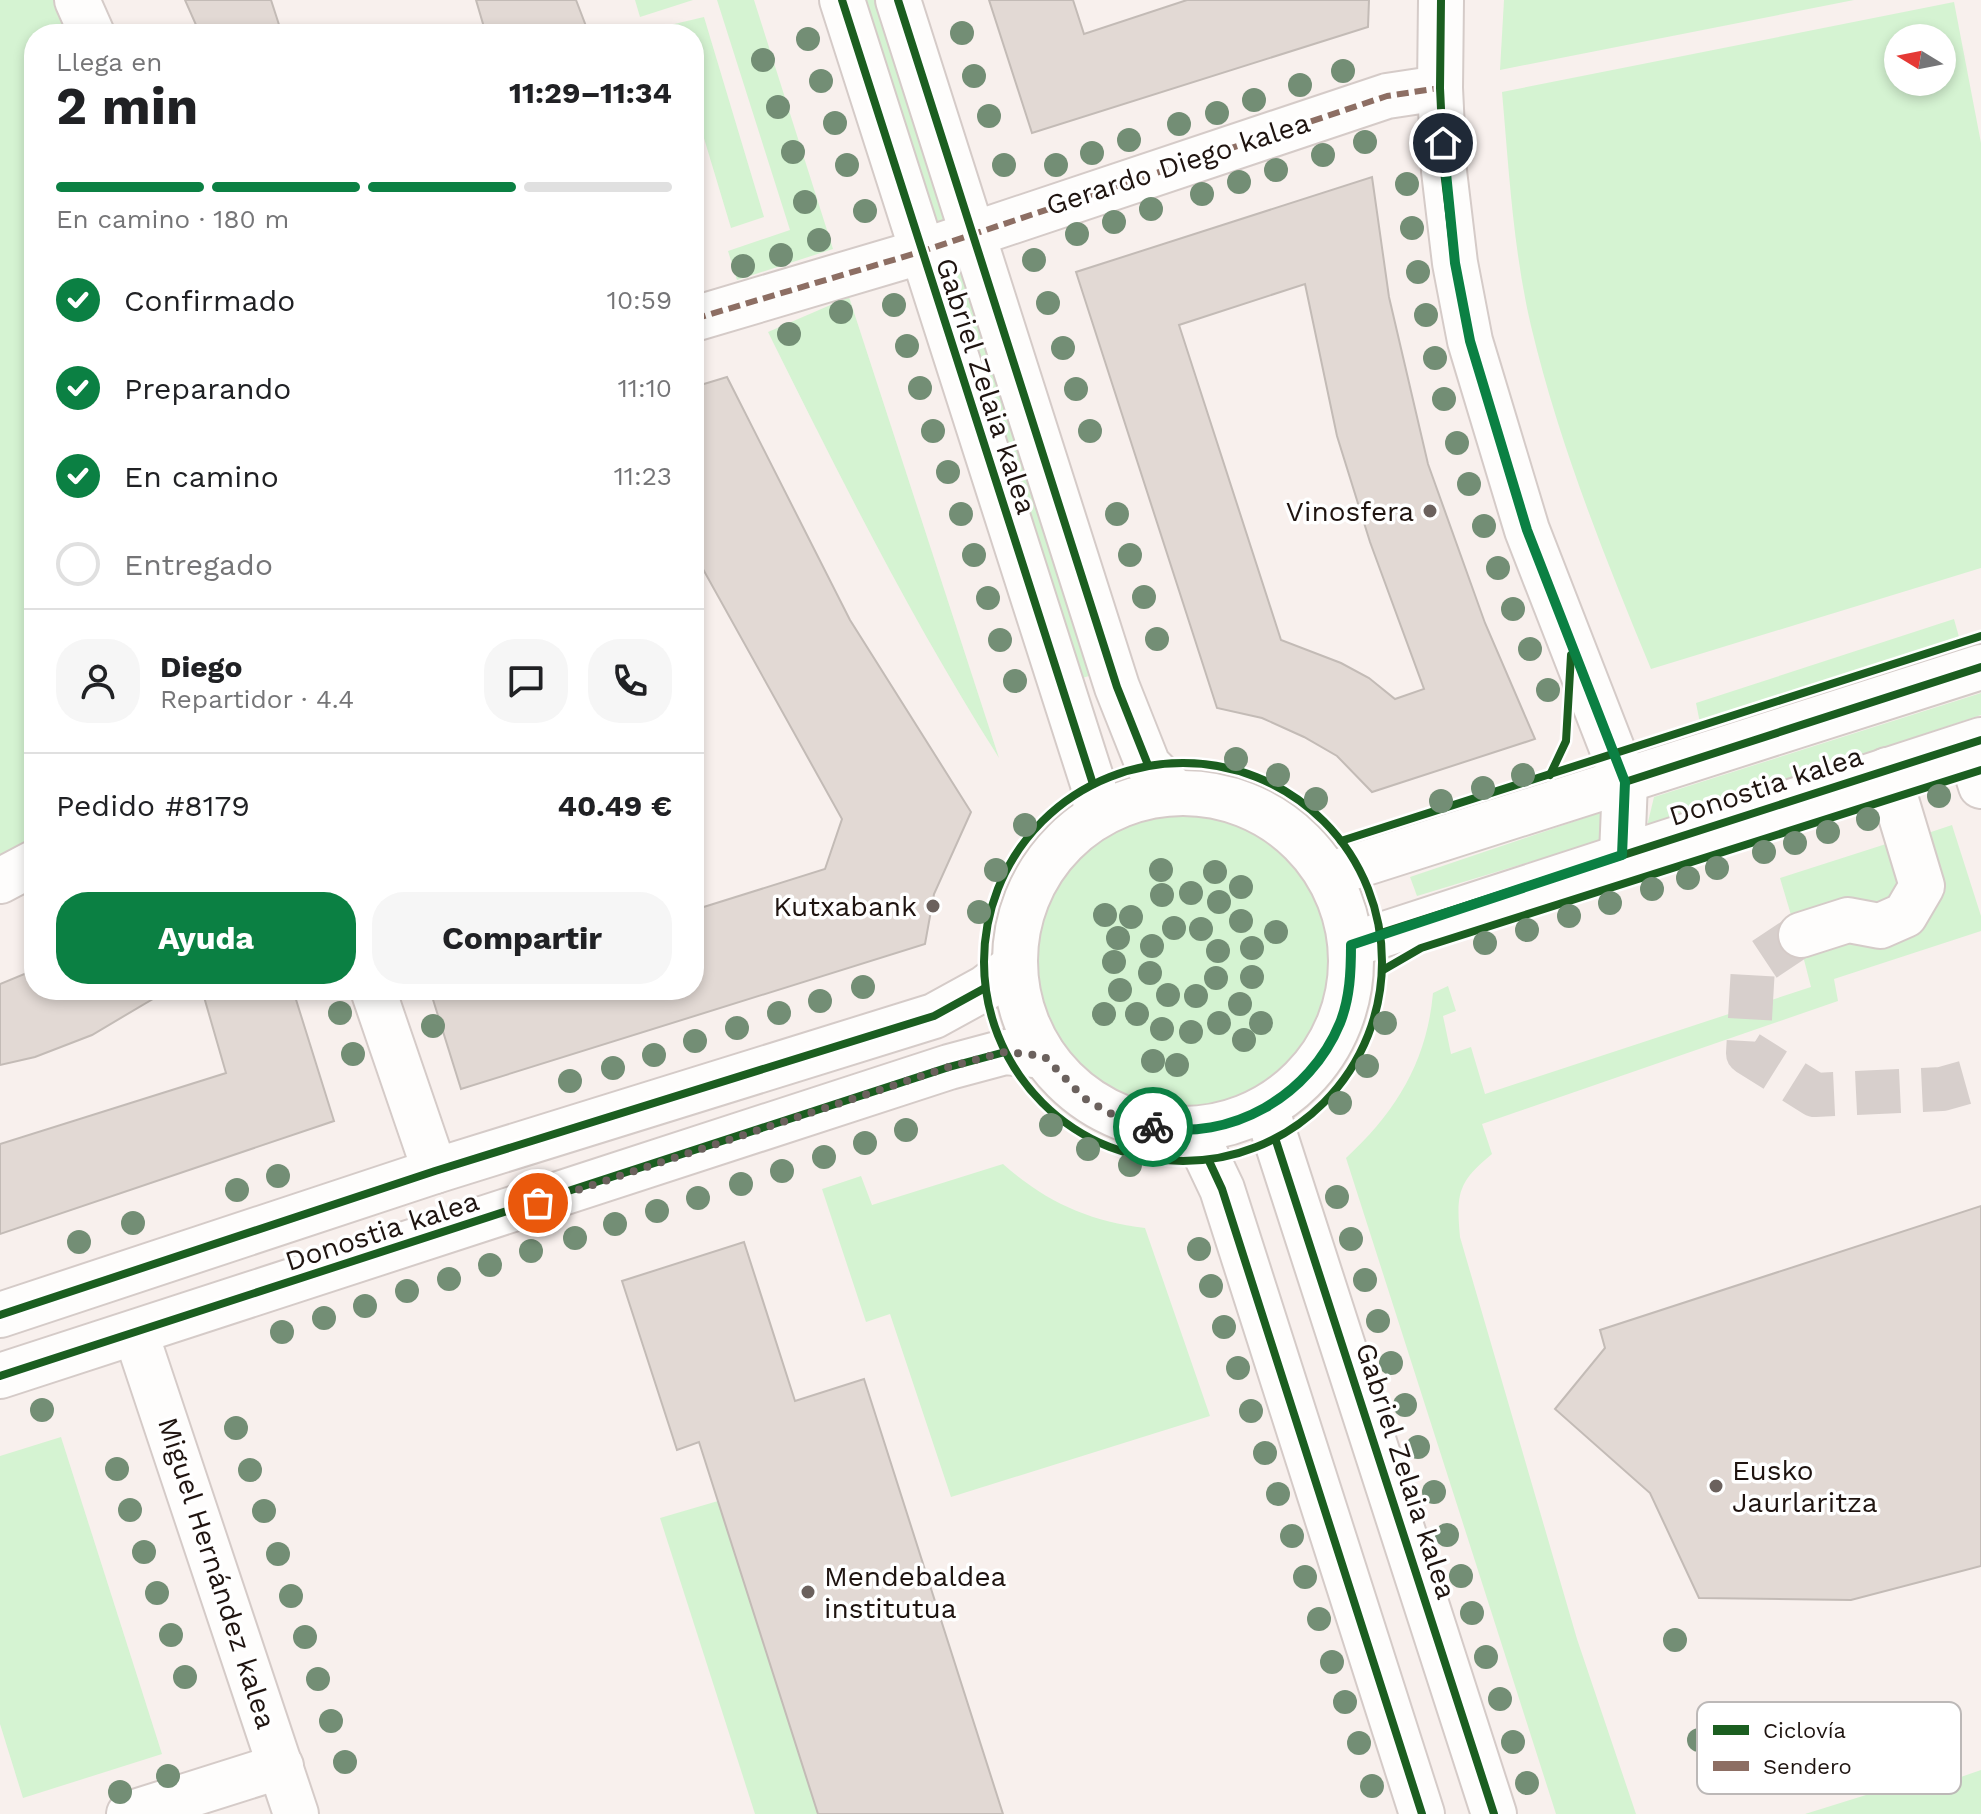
<!DOCTYPE html>
<html lang="es">
<meta charset="utf-8">
<style>
body{margin:0;font-family:"Work Sans",sans-serif;background:#f6f6f6;color:#202124;height:100vh;display:flex;flex-direction:column;font-size:30px;white-space:nowrap}
*{box-sizing:border-box;margin:0}
p{font-size:26px;color:#757577}
.icon{flex:none;width:44px;height:44px;fill:none;stroke:currentColor;stroke-width:2;stroke-linecap:round;stroke-linejoin:round}
.map{position:relative;flex:1;overflow:hidden}
.side{position:absolute;left:24px;top:24px;width:680px;height:976px;display:flex;flex-direction:column;background:#fff;border-radius:32px;box-shadow:0 4px 12px #0003}
.side>*{flex:none}
.needle{width:52px;rotate:280deg}
.controls{position:absolute;left:1884px;top:24px;display:grid;gap:16px}
.controls a{display:grid;place-items:center;width:72px;height:72px;border-radius:50%;background:#fff;box-shadow:0 4px 12px #0003;font-size:40px}
.pin{position:absolute;display:grid;place-items:center;width:68px;height:68px;color:#fff;margin:-34px;border:4px solid #fff;border-radius:50%;box-shadow:0 2px 8px #0007}
.courier{position:absolute;display:grid;place-items:center;width:80px;height:80px;margin:-40px;border:6px solid #0b8043;border-radius:50%;background:#fff;color:#222;box-shadow:0 2px 10px #0007}
.overview em{font-style:normal;font-weight:700}
.overview div{display:flex;flex-direction:column-reverse}
.overview{display:flex;align-items:center;justify-content:space-between;height:136px;padding:0 32px}
h1{font-size:52px;font-weight:700;line-height:60px}
.bar{display:grid;grid-template-columns:repeat(4,1fr);gap:12px 8px;align-content:center;height:96px;padding:0 32px}
.bar i{height:10px;border-radius:6px;background:#e0e0e0}
.bar .active{background:#0b8043}
.bar p{grid-column:span 4}
.line{display:flex;align-items:center;gap:20px;padding:0 32px;border-top:2px solid #e0e0e0}
.line div{flex:1}
.round{display:grid;place-items:center;flex:none;width:84px;height:84px;border-radius:32px;background:#f6f6f6}
ol{padding:0 32px;list-style:none}
li{display:flex;align-items:center;gap:24px;height:88px}
li p{margin-inline-start:auto}
li .icon{padding:8px;border-radius:50%;background:#0b8043;color:#fff;stroke-width:4}
li:last-child{color:#757577}
li i{width:44px;height:44px;border:4px solid #e0e0e0;border-radius:50%}
.action{display:flex;gap:16px;margin-top:auto;padding:16px 32px}
.action a{flex:1;height:92px;border-radius:32px;background:#0b8043;color:#fff;font-size:32px;font-weight:700;line-height:92px;text-align:center}
.action a+a{background:#f6f6f6;color:#202124}
.map>svg:first-child{display:block}
.green{fill:#d5f3d2;fill-rule:evenodd}
.building{fill:#e2d9d4;stroke:#c3bbb6;stroke-width:2;fill-rule:evenodd}
.lines{fill:none;stroke-linecap:round;stroke-linejoin:round}
.minor-tunnel{stroke:#d7cfcc;stroke-width:44;stroke-dasharray:44 22;stroke-linecap:butt}
.minor-casing{stroke:#d5cbc8;stroke-width:48}
.minor{stroke:#fefdfc;stroke-width:44}
.quiet{stroke:#8d6e63;stroke-width:6;stroke-dasharray:12 6;stroke-linecap:butt}
.cycleway-casing{stroke:#fff;stroke-width:13}
.cycleway{stroke:#1b5e20;stroke-width:8}
.tree{fill:#738e75}
.done{stroke:#6b615d;stroke-width:8;stroke-dasharray:0 14.4}
.route{stroke:#0b8043;stroke-width:10}
.poi-dot{fill:#6b615d;stroke:#fff;stroke-width:3}
.labels{text-anchor:middle;dominant-baseline:central;stroke-width:7;stroke-linejoin:round;paint-order:stroke}
.street-label{font-size:28px;fill:#1f1410;stroke:#fff}
.poi-label{font-size:28px;fill:#1f1410;stroke:#fff;text-anchor:end}
.key{fill:#fff;stroke:#bcb8b7;stroke-width:2}
.key-label{font-size:22px;fill:#1f1410}
</style>
<div class="map">
<svg width="1981" height="1814" viewBox="0 0 1981 1814">
<rect width="100%" height="100%" fill="#f8f0ed"/>
<g class="green">
<polygon points="0,0 56,0 71,34 34,34 34,846 0,862"/>
<polygon points="635,0 693,0 640,17"/>
<polygon points="717,0 754,0 833,249 737,280 728,251 790,230"/>
<polygon points="861,0 883,0 954,218 934,224"/>
<polygon points="1504,0 1854,0 1500,70"/>
<path d="M1954,2L1981,143V568L1651,669C1605,558 1559,444 1531,326C1513,249 1509,170 1502,92ZM1898,38H1942V82H1898Z"/>
<polygon points="704,17 764,217 731,228 694,105 694,34 673,34 670,25"/>
<polygon points="963,249 1099,673 1079,679 943,256"/>
<path d="M849,297L999,758C912,621 840,477 768,332Z"/>
<polygon points="1954,619 1959,637 1700,723 1696,703"/>
<polygon points="1981,693 1981,715 1647,826 1654,797"/>
<polygon points="1608,810 1599,841 1417,896 1410,877"/>
<circle cx="1182" cy="960" r="146"/>
<path d="M1952,825L1981,916V931L1834,979L1838,1001L1482,1124L1492,1154C1458,1182 1456,1193 1460,1237L1577,1639L1636,1814H1556L1346,1158C1396,1112 1427,1061 1433,993L1448,986L1456,1011L1443,1016L1451,1054L1471,1047L1485,1094L1811,987L1802,952C1811,949 1823,943 1832,943C1869,940 1871,959 1912,934L1922,835Z"/>
<polygon points="1886,844 1899,884 1885,909 1831,904 1791,915 1780,878"/>
<path d="M1003,1164C1046,1202 1089,1221 1145,1228L1210,1416L951,1497L890,1314L866,1322L822,1189L861,1176L872,1205Z"/>
<polygon points="61,1437 162,1754 23,1798 0,1724 0,1456"/>
<polygon points="718,1501 818,1814 755,1814 660,1518"/>
<polygon points="1981,1770 1981,1814 1805,1814 1927,1776 1932,1787"/>
</g>
<g class="building">
<polygon points="185,0 271,0 282,34 200,34"/>
<polygon points="476,0 576,0 589,34 486,34"/>
<polygon points="989,0 1073,0 1084,34 1187,0 1369,0 1368,27 1032,133"/>
<path d="M1372,177L1389,297L1428,464L1485,623L1535,739L1372,792L1337,756L1304,737L1262,718L1217,708L1076,272ZM1305,284L1337,436L1370,542L1424,689L1395,699L1369,678L1341,663L1281,640L1179,325Z"/>
<polygon points="727,377 850,620 971,812 934,894 925,944 461,1089 430,990 694,990 694,910 825,869 842,819 694,553 694,387"/>
<polygon points="34,970 34,990 168,990 92,1035 35,1057 0,1065 0,984"/>
<polygon points="202,990 293,990 334,1121 0,1234 0,1144 226,1073"/>
<polygon points="1981,1206 1981,1566 1851,1600 1699,1598 1650,1493 1555,1409 1605,1348 1600,1330"/>
<polygon points="744,1242 795,1401 864,1379 1003,1814 818,1814 699,1442 677,1450 622,1281"/>
</g>
<g class="lines">
<polyline class="minor-tunnel" points="1801,935 1753,967 1748,1053 1815,1095 1942,1089 1981,1078"/>
<g class="minor-casing">
<g id="minor">
<polyline points="77,0 92,34"/>
<polyline points="842,0 1093,784 1097,816"/>
<polyline points="898,0 1117,687 1148,765 1175,792"/>
<polyline points="1441,0 1440,88 1444,171 1455,263 1470,341 1527,530 1625,782 1622,855"/>
<polyline points="694,319 920,252 1387,96 1440,88"/>
<polyline points="1968,745 1981,786"/>
<circle cx="1183" cy="961" r="168"/>
<polyline points="1328,875 1981,667"/>
<polyline points="0,881 34,863"/>
<polyline points="1801,935 1848,920 1880,926 1905,915 1922,886 1887,770"/>
<polyline points="1351,945 1981,740"/>
<polyline points="373,990 435,1171"/>
<polyline points="1266,1108 1494,1814"/>
<polyline points="1194,1130 1222,1189 1422,1814"/>
<polyline points="0,1315 435,1171 934,1016 985,988 1014,966"/>
<polyline points="136,1334 296,1814"/>
<polyline points="0,1376 949,1067 1005,1052 1044,1056"/>
<polyline points="129,1814 281,1766"/>
</g>
</g>
<use href="#minor" class="minor"/>
<polyline class="quiet" points="694,319 920,252 1387,96 1440,88"/>
<g class="cycleway-casing">
<g id="cycleway">
<polyline points="842,0 1093,784"/>
<polyline points="898,0 1117,687 1148,765"/>
<polyline points="1441,0 1440,88 1444,171 1455,263 1470,341 1527,530 1625,782 1622,855"/>
<circle cx="1183" cy="962" r="199"/>
<polyline points="1550,775 1566,741 1571,655"/>
<polyline points="1625,782 1981,667"/>
<polyline points="1341,841 1981,636"/>
<polyline points="1381,933 1981,740"/>
<polyline points="1383,970 1421,948 1981,770"/>
<polyline points="1276,1141 1494,1814"/>
<polyline points="1209,1161 1222,1189 1422,1814"/>
<polyline points="0,1315 435,1171 934,1016 985,988"/>
<polyline points="0,1376 949,1067 1005,1052"/>
</g>
</g>
<use href="#cycleway" class="cycleway"/>
</g>
<g class="tree">
<circle cx="962" cy="33" r="12"/>
<circle cx="808" cy="39" r="12"/>
<circle cx="763" cy="60" r="12"/>
<circle cx="1343" cy="71" r="12"/>
<circle cx="974" cy="76" r="12"/>
<circle cx="821" cy="81" r="12"/>
<circle cx="1300" cy="85" r="12"/>
<circle cx="1254" cy="100" r="12"/>
<circle cx="778" cy="107" r="12"/>
<circle cx="1217" cy="113" r="12"/>
<circle cx="989" cy="116" r="12"/>
<circle cx="835" cy="123" r="12"/>
<circle cx="1179" cy="124" r="12"/>
<circle cx="1129" cy="140" r="12"/>
<circle cx="1365" cy="142" r="12"/>
<circle cx="793" cy="152" r="12"/>
<circle cx="1092" cy="153" r="12"/>
<circle cx="1323" cy="155" r="12"/>
<circle cx="847" cy="165" r="12"/>
<circle cx="1004" cy="165" r="12"/>
<circle cx="1056" cy="165" r="12"/>
<circle cx="1276" cy="170" r="12"/>
<circle cx="1239" cy="182" r="12"/>
<circle cx="1407" cy="184" r="12"/>
<circle cx="1202" cy="194" r="12"/>
<circle cx="805" cy="202" r="12"/>
<circle cx="1151" cy="209" r="12"/>
<circle cx="865" cy="211" r="12"/>
<circle cx="1114" cy="222" r="12"/>
<circle cx="1412" cy="228" r="12"/>
<circle cx="1077" cy="234" r="12"/>
<circle cx="819" cy="240" r="12"/>
<circle cx="781" cy="255" r="12"/>
<circle cx="1034" cy="260" r="12"/>
<circle cx="743" cy="266" r="12"/>
<circle cx="1418" cy="272" r="12"/>
<circle cx="1048" cy="303" r="12"/>
<circle cx="894" cy="305" r="12"/>
<circle cx="841" cy="312" r="12"/>
<circle cx="1426" cy="315" r="12"/>
<circle cx="789" cy="334" r="12"/>
<circle cx="907" cy="346" r="12"/>
<circle cx="1063" cy="348" r="12"/>
<circle cx="1435" cy="358" r="12"/>
<circle cx="920" cy="388" r="12"/>
<circle cx="1076" cy="389" r="12"/>
<circle cx="1444" cy="399" r="12"/>
<circle cx="933" cy="431" r="12"/>
<circle cx="1090" cy="431" r="12"/>
<circle cx="1457" cy="443" r="12"/>
<circle cx="948" cy="472" r="12"/>
<circle cx="1469" cy="484" r="12"/>
<circle cx="961" cy="514" r="12"/>
<circle cx="1117" cy="514" r="12"/>
<circle cx="1484" cy="526" r="12"/>
<circle cx="974" cy="555" r="12"/>
<circle cx="1130" cy="555" r="12"/>
<circle cx="1498" cy="568" r="12"/>
<circle cx="1144" cy="597" r="12"/>
<circle cx="988" cy="598" r="12"/>
<circle cx="1513" cy="609" r="12"/>
<circle cx="1157" cy="639" r="12"/>
<circle cx="1000" cy="640" r="12"/>
<circle cx="1530" cy="649" r="12"/>
<circle cx="1015" cy="681" r="12"/>
<circle cx="1548" cy="690" r="12"/>
<circle cx="1236" cy="759" r="12"/>
<circle cx="1278" cy="775" r="12"/>
<circle cx="1523" cy="775" r="12"/>
<circle cx="1483" cy="788" r="12"/>
<circle cx="1939" cy="796" r="12"/>
<circle cx="1316" cy="799" r="12"/>
<circle cx="1441" cy="801" r="12"/>
<circle cx="1868" cy="819" r="12"/>
<circle cx="1025" cy="825" r="12"/>
<circle cx="1828" cy="832" r="12"/>
<circle cx="1795" cy="843" r="12"/>
<circle cx="1764" cy="852" r="12"/>
<circle cx="1717" cy="868" r="12"/>
<circle cx="996" cy="870" r="12"/>
<circle cx="1161" cy="870" r="12"/>
<circle cx="1215" cy="872" r="12"/>
<circle cx="1688" cy="878" r="12"/>
<circle cx="1241" cy="887" r="12"/>
<circle cx="1652" cy="889" r="12"/>
<circle cx="1191" cy="893" r="12"/>
<circle cx="1162" cy="895" r="12"/>
<circle cx="1219" cy="902" r="12"/>
<circle cx="1610" cy="903" r="12"/>
<circle cx="979" cy="912" r="12"/>
<circle cx="1105" cy="915" r="12"/>
<circle cx="1569" cy="916" r="12"/>
<circle cx="1131" cy="917" r="12"/>
<circle cx="1241" cy="921" r="12"/>
<circle cx="1174" cy="928" r="12"/>
<circle cx="1201" cy="929" r="12"/>
<circle cx="1527" cy="930" r="12"/>
<circle cx="1276" cy="932" r="12"/>
<circle cx="1118" cy="938" r="12"/>
<circle cx="1485" cy="943" r="12"/>
<circle cx="1152" cy="946" r="12"/>
<circle cx="1252" cy="948" r="12"/>
<circle cx="1218" cy="951" r="12"/>
<circle cx="1114" cy="962" r="12"/>
<circle cx="1150" cy="973" r="12"/>
<circle cx="1252" cy="977" r="12"/>
<circle cx="1216" cy="978" r="12"/>
<circle cx="863" cy="987" r="12"/>
<circle cx="1120" cy="990" r="12"/>
<circle cx="1168" cy="995" r="12"/>
<circle cx="1196" cy="996" r="12"/>
<circle cx="820" cy="1001" r="12"/>
<circle cx="1240" cy="1004" r="12"/>
<circle cx="340" cy="1013" r="12"/>
<circle cx="779" cy="1013" r="12"/>
<circle cx="1104" cy="1014" r="12"/>
<circle cx="1137" cy="1014" r="12"/>
<circle cx="1219" cy="1023" r="12"/>
<circle cx="1261" cy="1023" r="12"/>
<circle cx="1385" cy="1023" r="12"/>
<circle cx="433" cy="1026" r="12"/>
<circle cx="737" cy="1028" r="12"/>
<circle cx="1162" cy="1029" r="12"/>
<circle cx="1191" cy="1032" r="12"/>
<circle cx="1244" cy="1040" r="12"/>
<circle cx="695" cy="1041" r="12"/>
<circle cx="353" cy="1054" r="12"/>
<circle cx="654" cy="1055" r="12"/>
<circle cx="1153" cy="1061" r="12"/>
<circle cx="1177" cy="1065" r="12"/>
<circle cx="1367" cy="1066" r="12"/>
<circle cx="613" cy="1068" r="12"/>
<circle cx="570" cy="1081" r="12"/>
<circle cx="1340" cy="1103" r="12"/>
<circle cx="1051" cy="1125" r="12"/>
<circle cx="906" cy="1130" r="12"/>
<circle cx="865" cy="1143" r="12"/>
<circle cx="1088" cy="1149" r="12"/>
<circle cx="824" cy="1157" r="12"/>
<circle cx="1130" cy="1165" r="12"/>
<circle cx="782" cy="1171" r="12"/>
<circle cx="278" cy="1176" r="12"/>
<circle cx="741" cy="1184" r="12"/>
<circle cx="237" cy="1190" r="12"/>
<circle cx="1337" cy="1197" r="12"/>
<circle cx="698" cy="1198" r="12"/>
<circle cx="657" cy="1211" r="12"/>
<circle cx="133" cy="1223" r="12"/>
<circle cx="615" cy="1224" r="12"/>
<circle cx="575" cy="1238" r="12"/>
<circle cx="1351" cy="1239" r="12"/>
<circle cx="79" cy="1242" r="12"/>
<circle cx="1199" cy="1249" r="12"/>
<circle cx="531" cy="1251" r="12"/>
<circle cx="490" cy="1265" r="12"/>
<circle cx="449" cy="1279" r="12"/>
<circle cx="1365" cy="1280" r="12"/>
<circle cx="1211" cy="1286" r="12"/>
<circle cx="407" cy="1291" r="12"/>
<circle cx="365" cy="1306" r="12"/>
<circle cx="324" cy="1318" r="12"/>
<circle cx="1378" cy="1321" r="12"/>
<circle cx="1224" cy="1327" r="12"/>
<circle cx="282" cy="1332" r="12"/>
<circle cx="1391" cy="1363" r="12"/>
<circle cx="1238" cy="1368" r="12"/>
<circle cx="1405" cy="1405" r="12"/>
<circle cx="42" cy="1410" r="12"/>
<circle cx="1251" cy="1411" r="12"/>
<circle cx="236" cy="1428" r="12"/>
<circle cx="1418" cy="1447" r="12"/>
<circle cx="1265" cy="1453" r="12"/>
<circle cx="117" cy="1469" r="12"/>
<circle cx="250" cy="1470" r="12"/>
<circle cx="1434" cy="1492" r="12"/>
<circle cx="1278" cy="1494" r="12"/>
<circle cx="130" cy="1510" r="12"/>
<circle cx="264" cy="1511" r="12"/>
<circle cx="1447" cy="1535" r="12"/>
<circle cx="1292" cy="1536" r="12"/>
<circle cx="144" cy="1552" r="12"/>
<circle cx="278" cy="1554" r="12"/>
<circle cx="1461" cy="1576" r="12"/>
<circle cx="1305" cy="1577" r="12"/>
<circle cx="157" cy="1593" r="12"/>
<circle cx="291" cy="1596" r="12"/>
<circle cx="1472" cy="1613" r="12"/>
<circle cx="1319" cy="1619" r="12"/>
<circle cx="171" cy="1635" r="12"/>
<circle cx="305" cy="1637" r="12"/>
<circle cx="1675" cy="1640" r="12"/>
<circle cx="1486" cy="1657" r="12"/>
<circle cx="1332" cy="1662" r="12"/>
<circle cx="185" cy="1677" r="12"/>
<circle cx="318" cy="1679" r="12"/>
<circle cx="1500" cy="1699" r="12"/>
<circle cx="1345" cy="1702" r="12"/>
<circle cx="331" cy="1721" r="12"/>
<circle cx="1699" cy="1740" r="12"/>
<circle cx="1513" cy="1742" r="12"/>
<circle cx="1359" cy="1743" r="12"/>
<circle cx="345" cy="1762" r="12"/>
<circle cx="168" cy="1776" r="12"/>
<circle cx="1527" cy="1783" r="12"/>
<circle cx="1372" cy="1786" r="12"/>
<circle cx="120" cy="1792" r="12"/>
</g>
<g class="lines">
<polyline class="done" points="538,1203 949,1067 1005,1052 1044,1056 1084,1098 1109,1113 1153,1127"/>
<path class="route" d="M1153,1127C1231,1142 1310,1096 1340,1023C1350,998 1351,971 1351,945L1622,855L1625,782L1527,530L1470,341L1455,263L1443,143"/>
</g>
<g class="poi-dot">
<circle cx="1430" cy="511" r="8"/>
<circle cx="933" cy="906" r="8"/>
<circle cx="1716" cy="1486" r="8"/>
<circle cx="808" cy="1592" r="8"/>
</g>
<g class="labels">
<g class="street-label">
<text transform="translate(1178 164) rotate(-18)">Gerardo Diego kalea</text>
<text transform="translate(986 386) rotate(72)">Gabriel Zelaia kalea</text>
<text transform="translate(1766 786) rotate(-18)">Donostia kalea</text>
<text transform="translate(382 1231) rotate(-18)">Donostia kalea</text>
<text transform="translate(1406 1471) rotate(72)">Gabriel Zelaia kalea</text>
<text transform="translate(217 1573) rotate(72)">Miguel Hernández kalea</text>
</g>
<g class="poi-label">
<text x="1414" y="511">Vinosfera</text>
<text x="917" y="906">Kutxabank</text>
<text x="1732" y="1470" text-anchor="start">Eusko<tspan x="1732" dy="32">Jaurlaritza</tspan></text>
<text x="824" y="1576" text-anchor="start">Mendebaldea<tspan x="824" dy="32">institutua</tspan></text>
</g>
</g>
<rect x="1697" y="1702" width="264" height="92" rx="12" class="key"/>
<rect x="1713" y="1725" width="36" height="10" fill="#1b5e20"/>
<rect x="1713" y="1761" width="36" height="10" fill="#8d6e63"/>
<g class="key-label">
<text x="1763" y="1738">Ciclovía</text>
<text x="1763" y="1774">Sendero</text>
</g>
</svg>
<div class="controls">
<a><svg class="needle" viewBox="-14 -14 28 28"><path d="M0-13l5 13h-10z" fill="#e53935"/><path d="M0 13l5-13h-10z" fill="#757577"/></svg></a>
</div>
<div class="pin" style="left:538px;top:1203px;background:#ea580c"><svg class="icon" aria-label="bag" viewBox="0 0 24 24"><path d="M5 8h14l-1 12H6zM9 8a3 3 0 0 1 6 0"/></svg></div>
<div class="pin" style="left:1443px;top:143px;background:#1f2937"><svg class="icon" aria-label="home" viewBox="0 0 24 24"><path d="M3 11l9-7 9 7M6 9v11h12V9"/></svg></div>
<div class="courier" style="left:1153px;top:1127px"><svg class="icon" aria-label="bike" viewBox="0 0 24 24"><circle cx="6" cy="16" r="4"/><circle cx="18" cy="16" r="4"/><path d="M6 16l4-8h5l3 8M10 8l3 8H6M13 5h3"/></svg></div>
<section class="side">
<div class="overview"><div><h1>2 min</h1><p>Llega en</p></div><em>11:29–11:34</em></div>
<div class="bar"><i class="active"></i><i class="active"></i><i class="active"></i><i></i><p>En camino · 180 m</p></div>
<ol>
<li><svg class="icon" aria-label="check" viewBox="0 0 24 24"><path d="M5 12l5 5 9-10"/></svg>Confirmado<p>10:59</p></li>
<li><svg class="icon" aria-label="check" viewBox="0 0 24 24"><path d="M5 12l5 5 9-10"/></svg>Preparando<p>11:10</p></li>
<li><svg class="icon" aria-label="check" viewBox="0 0 24 24"><path d="M5 12l5 5 9-10"/></svg>En camino<p>11:23</p></li>
<li><i></i>Entregado</li>
</ol>
<div class="line" style="height:144px"><a class="round"><svg class="icon" aria-label="person" viewBox="0 0 24 24"><circle cx="12" cy="8" r="4"/><path d="M4 21q1-7 8-7t8 7"/></svg></a><div><b>Diego</b><p>Repartidor · 4.4</p></div><a class="round"><svg class="icon" aria-label="chat" viewBox="0 0 24 24"><path d="M4 5h16v11H9l-5 4z"/></svg></a><a class="round"><svg class="icon" aria-label="phone" viewBox="0 0 24 24"><path d="M5 4h4l2 5-3 2q2 4 5 5l2-3 5 2v4C11 20 4 13 5 4z"/></svg></a></div>
<div class="line" style="height:104px"><div>Pedido #8179</div><b>40.49 €</b></div>
<div class="action"><a>Ayuda</a><a>Compartir</a></div>
</section>
</div>
